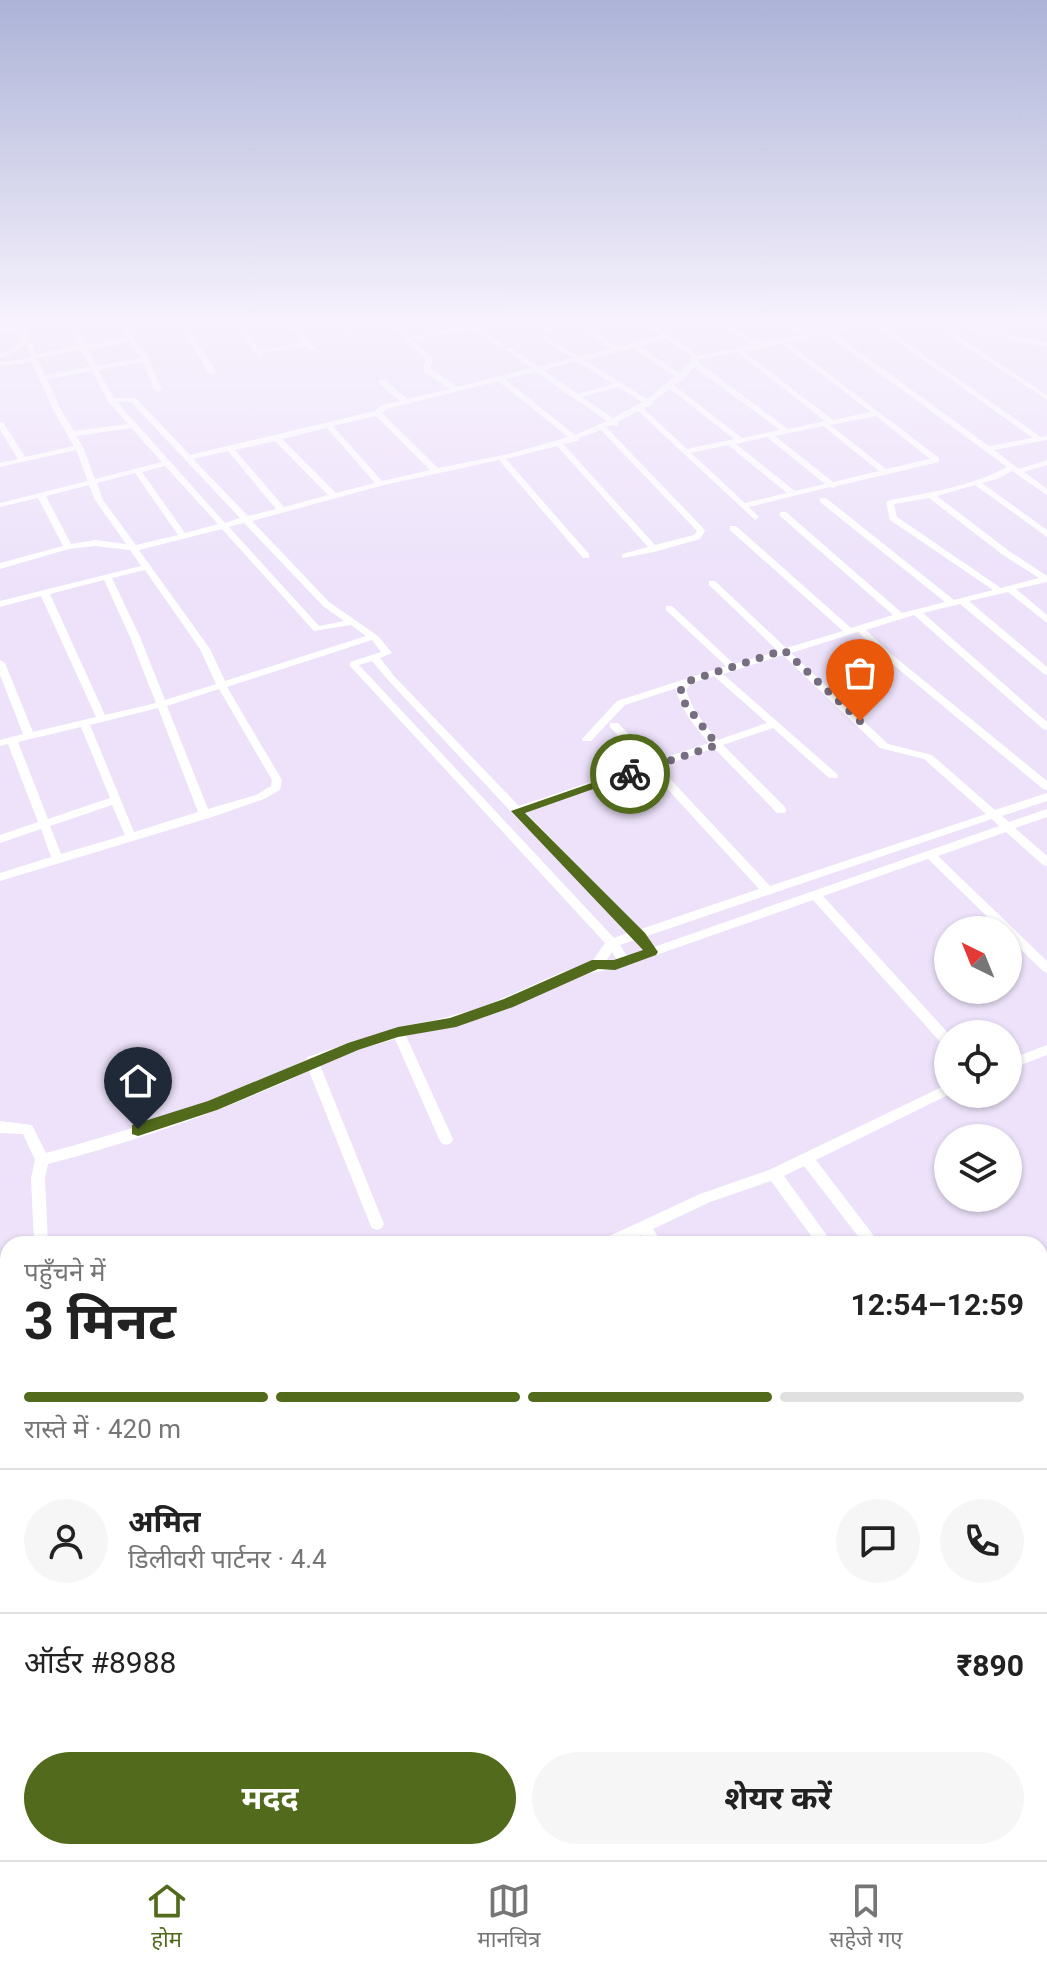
<!DOCTYPE html>
<html lang="hi">
<meta charset="utf-8">
<style>
body{margin:0;font-family:Roboto,"Noto Sans Devanagari",sans-serif;background:#f6f6f6;color:#222;height:100vh;display:flex;flex-direction:column;font-size:30px;white-space:nowrap}
*{box-sizing:border-box;margin:0}
p{font-size:26px;color:#767676}
.icon{flex:none;width:44px;height:44px;fill:none;stroke:currentColor;stroke-width:2;stroke-linecap:round;stroke-linejoin:round}
.map{position:relative;flex:1;overflow:hidden}
.panel{position:absolute;left:0px;top:1236px;width:1048px;height:624px;display:flex;flex-direction:column;background:#fff;border-radius:24px 24px 0 0;box-shadow:0 2px 6px #0004}
.panel>*{flex:none}
.needle{width:52px;rotate:317deg}
.fabs{position:absolute;left:934px;top:916px;display:grid;gap:16px}
.fabs a{display:grid;place-items:center;width:88px;height:88px;border-radius:50%;background:#fff;box-shadow:0 2px 6px #0004;font-size:40px}
.pin{position:absolute;display:grid;place-items:center;width:68px;height:68px;color:#fff;margin:-82px -34px;border-radius:50% 50% 50% 0;rotate:-45deg;box-shadow:0 0 8px #0007}
.pin .icon{rotate:45deg}
.courier{position:absolute;display:grid;place-items:center;width:80px;height:80px;margin:-40px;border:6px solid #516a1b;border-radius:50%;background:#fff;color:#222;box-shadow:0 2px 10px #0007}
.headline em{font-style:normal;font-weight:700}
.headline div{display:flex;flex-direction:column-reverse}
.headline{display:flex;align-items:center;justify-content:space-between;height:136px;padding:0 24px}
h1{font-size:52px;font-weight:700;line-height:60px}
.bar{display:grid;grid-template-columns:repeat(4,1fr);gap:12px 8px;align-content:center;height:96px;padding:0 24px}
.bar i{height:10px;border-radius:6px;background:#e0e0e0}
.bar .current{background:#516a1b}
.bar p{grid-column:span 4}
.line{display:flex;align-items:center;gap:20px;padding:0 24px;border-top:2px solid #e0e0e0}
.line div{flex:1}
.round{display:grid;place-items:center;flex:none;width:84px;height:84px;border-radius:42px;background:#f6f6f6}
.primary-button{display:flex;gap:16px;margin-top:auto;padding:16px 24px}
.primary-button a{flex:1;height:92px;border-radius:48px;background:#516a1b;color:#fff;font-size:32px;font-weight:700;line-height:92px;text-align:center}
.primary-button a+a{background:#f6f6f6;color:#222}
.tabs{display:flex;justify-content:space-around;align-items:center;height:112px;border-top:2px solid #e0e0e0;background:#fff;font-size:22px;color:#767676}
.tabs a{display:grid;justify-items:center;gap:4px}
.tabs .current{color:#516a1b}
.map>svg:first-child{display:block}
.lines{fill:none;stroke-linecap:round;stroke-linejoin:round}
.minor{fill:#fff;fill-rule:evenodd}
.route{fill:#516a1b}
.done{stroke:#776e81;stroke-width:8;stroke-dasharray:0 14.4}
</style>
<div class="map">
<svg width="1047" height="1860" viewBox="0 0 1047 1860">
<rect width="100%" height="100%" fill="#ede2fa"/>
<g class="lines">
<g class="minor">
<path d="M16,324H47L25,329L36,354L79,346L68,324H74L86,345L128,338L119,324H125L149,359L162,390L158,392L154,390L143,362L98,370L114,398H136L190,455L375,411L381,405L400,401L379,384V380H385L407,399L450,389L423,371L425,360L392,324H398L401,327L427,324L426,325L404,330L410,337L474,324H489L480,327L504,345V347H500L473,328L413,340L433,360L430,368L457,387L532,368L507,350L506,349L509,347L539,367L572,358L544,340V338L546,337L579,357L612,349L579,327V325L581,324L618,347L662,336L645,324H652L696,354L697,356L753,345L719,324H726L760,343L802,335L787,324H794L809,333L857,324H868L867,325L833,333L989,446L1033,438L873,324H880L1041,437L1047,436V440L994,450L1019,469L1047,460V465L1024,472L1047,489V495L1012,471L997,479L982,483L1047,530V537L975,485L937,496L1009,551L1047,576V582L1016,589L1047,615V623L1008,592L969,601L1047,667V675L1044,674L960,604L923,613L1047,722V730L1043,729L914,615L866,630L890,653L1047,781V790L1043,789L884,657L858,632L791,653L888,744L932,755L995,810L1047,793V801L1002,816L1009,822L1047,809V817L1015,828L1047,856V866L1043,865L1006,832L938,856L1047,961V973L1043,971L1008,937V930H1001L928,859L823,896L949,1034L948,1046L943,1045L813,900L619,968L585,974L489,1014L406,1036L453,1139L451,1143L446,1145L441,1143L439,1139L395,1039L355,1051L320,1065L384,1224L382,1228L377,1230L372,1228L370,1224L309,1071C226,1110 137,1141 48,1164L45,1178L48,1244H34L31,1178L35,1160L23,1134L0,1133V1121L32,1125L46,1153C135,1130 222,1099 306,1060L307,1057L398,1027L435,1020L481,1008L562,972L591,963L605,943L350,666V662L381,652L372,640L227,687L282,780L280,790L264,799L209,818L0,881V873L51,857L41,829L0,843V835L38,822L8,744L0,746V740L23,734L0,675V660L5,663L33,732L96,717L41,596L0,607V601L141,566L130,550L95,546L69,549L0,569V563L63,546L38,498L0,507V503L88,481L76,450L0,467V463L18,459L0,430V422H3L25,457L74,446L52,408L32,362L0,366V362L31,358L25,344L17,351L0,358V354L13,349L22,339L18,330L0,333V329L17,326ZM826,334L1007,467C971,486 929,493 890,500L886,502L890,520L993,590L954,600L826,498H820V502L945,602L902,613L786,512H780V516L893,615L851,628L736,526H730V530L843,631L786,648L715,581H709V585L778,651L734,664L672,606H666V610L726,666L617,701L582,739L583,741H591L625,705L677,688L676,690C682,711 695,727 709,743L654,761L618,723H610V727L645,764L519,806L394,676L380,658L392,653L378,636L329,602L252,521L384,485L499,460L583,558H589V554L506,459L557,446L648,547L622,554V558L654,552L700,539L705,531L704,529L606,427L612,425L619,426L618,422L638,411L755,520L759,517L749,507L830,487L833,488L837,486L939,462V458L787,342ZM666,339L691,356L690,362L679,373L639,346ZM130,342L141,358L96,366L88,349ZM781,343L782,344L871,412L833,420L743,351L761,349ZM632,348L675,376L647,399L584,360ZM81,350L90,367L45,375L37,358ZM736,352H737L825,421L788,429L698,362V360ZM577,361L613,384L578,394L543,370ZM694,367L780,430L742,438L674,385L684,379ZM92,371L107,400L128,424L74,431L60,408L47,379ZM536,372L607,421L575,435L505,379ZM498,381L568,437L509,454L438,468L382,413L387,409ZM618,387L642,402L613,418L582,397ZM670,389L734,439L687,449L643,408L652,405V402ZM117,402H131L240,518L225,523ZM376,416L430,470L382,481L333,426ZM876,416L930,459L886,469L830,425ZM823,426L879,471L833,482L775,436ZM131,428L162,462L95,479L83,447L76,436ZM327,428L375,483L336,493L282,439ZM601,430L697,531L694,535L655,545L563,444L579,441V438ZM767,437L825,484L795,491L736,444ZM275,441L328,495L284,507L235,450ZM728,445L787,493L745,503L691,453ZM228,451L276,509L248,516L193,459ZM165,466L218,524L185,533L142,472ZM135,473L178,535L136,545L103,500L97,483ZM89,485L95,500L126,544L95,540L71,544L46,496ZM929,498L1003,555L1039,578L1001,588L897,517L894,504ZM244,523L323,606L344,621L319,626L229,527ZM222,529L314,631L351,625L366,636L225,681L210,649L139,550ZM145,570L200,649L216,684L165,700L140,637L112,578ZM104,580L130,637L156,703L105,715L50,594ZM783,655L880,748L924,759L986,814L770,886L659,767L714,748L777,813H785L786,810L785,807L723,745L773,728L829,778H837L838,776L837,774L723,674ZM372,661L388,680L513,814L630,932L614,938L359,665ZM714,676L767,723L718,740C705,725 692,710 686,690L692,683ZM219,689L272,780L271,786L256,795L208,809L167,706ZM158,708L198,812L134,832L90,725ZM81,727L110,798L48,819L18,742ZM650,770L759,889L641,929L525,812ZM112,805L125,835L61,854L50,826ZM992,819L999,826L654,947L647,936ZM637,939L644,950L627,956L620,945ZM612,952L617,960L606,961Z"/>
<polygon points="179,324 185,324 216,372 215,374 209,374"/>
<polygon points="236,324 242,324 259,350 303,343 289,324 295,324 316,350 311,351 306,346 262,353 262,357 258,357"/>
<polygon points="339,324 345,324 356,338 355,339 351,339"/>
<polygon points="537,324 544,324 555,333 550,334"/>
<polygon points="933,324 940,324 1047,395 1047,400"/>
<polygon points="943,324 954,324 1047,343 1047,347"/>
<polygon points="1047,1045 1047,1055 1008,1070 1008,1060"/>
<polygon points="948,1084 948,1094 950,1094 816,1160 880,1244 864,1244 804,1166 784,1176 833,1244 817,1244 771,1181 710,1202 653,1229 663,1244 647,1244 641,1235 623,1244 601,1244 603,1239 700,1194 769,1170"/>
<polygon points="8,1402 8,1418 0,1422 0,1406"/>
<polygon points="1040,1451 1047,1455 1047,1476 1040,1472"/>
<polygon points="1040,1528 1047,1532 1047,1555 1040,1551"/>
<polygon points="189,1852 209,1852 210,1860 190,1860"/>
<polygon points="318,1852 338,1852 340,1860 320,1860"/>
<polygon points="416,1852 436,1852 439,1860 419,1860"/>
<polygon points="617,1852 639,1852 642,1860 620,1860"/>
<polygon points="834,1852 856,1852 860,1860 838,1860"/>
</g>
</g>
<linearGradient id="sky" x2="0" y2="1"><stop stop-color="#acb3d7"/><stop offset="0.55" stop-color="#f7f2fd"/><stop offset="1" stop-color="#f7f2fd" stop-opacity="0"/></linearGradient>
<rect width="1047" height="584" fill="url(#sky)"/>
<polygon class="route" points="626,771 636,774 525,813 645,933 658,952 656,955 615,970 598,969 513,1007 456,1027 398,1037 358,1050 217,1110 138,1136 132,1134 132,1125 208,1101 348,1043 398,1027 450,1018 504,999 592,960 614,960 643,950 511,811"/>
<g class="lines">
<polyline class="done" points="630,774 717,745 683,701 681,690 689,681 784,650 860,721"/>
</g>
</svg>
<div class="fabs">
<a><svg class="needle" viewBox="-14 -14 28 28"><path d="M0-13l5 13h-10z" fill="#e53935"/><path d="M0 13l5-13h-10z" fill="#767676"/></svg></a>
<a><svg class="icon" aria-label="locate" viewBox="0 0 24 24"><circle cx="12" cy="12" r="6"/><path d="M12 2v4M12 18v4M2 12h4M18 12h4"/></svg></a>
<a><svg class="icon" aria-label="layers" viewBox="0 0 24 24"><path d="M12 4l9 5-9 5-9-5zM3 14l9 5 9-5"/></svg></a>
</div>
<div class="pin" style="left:860px;top:721px;background:#ea580c"><svg class="icon" aria-label="bag" viewBox="0 0 24 24"><path d="M5 8h14l-1 12H6zM9 8a3 3 0 0 1 6 0"/></svg></div>
<div class="pin" style="left:138px;top:1129px;background:#1f2937"><svg class="icon" aria-label="home" viewBox="0 0 24 24"><path d="M3 11l9-7 9 7M6 9v11h12V9"/></svg></div>
<div class="courier" style="left:630px;top:774px"><svg class="icon" aria-label="bike" viewBox="0 0 24 24"><circle cx="6" cy="16" r="4"/><circle cx="18" cy="16" r="4"/><path d="M6 16l4-8h5l3 8M10 8l3 8H6M13 5h3"/></svg></div>
<section class="panel">
<div class="headline"><div><h1>3 मिनट</h1><p>पहुँचने में</p></div><em>12:54–12:59</em></div>
<div class="bar"><i class="current"></i><i class="current"></i><i class="current"></i><i></i><p>रास्ते में · 420 m</p></div>
<div class="line" style="height:144px"><a class="round"><svg class="icon" aria-label="person" viewBox="0 0 24 24"><circle cx="12" cy="8" r="4"/><path d="M4 21q1-7 8-7t8 7"/></svg></a><div><b>अमित</b><p>डिलीवरी पार्टनर · 4.4</p></div><a class="round"><svg class="icon" aria-label="chat" viewBox="0 0 24 24"><path d="M4 5h16v11H9l-5 4z"/></svg></a><a class="round"><svg class="icon" aria-label="phone" viewBox="0 0 24 24"><path d="M5 4h4l2 5-3 2q2 4 5 5l2-3 5 2v4C11 20 4 13 5 4z"/></svg></a></div>
<div class="line" style="height:104px"><div>ऑर्डर #8988</div><b>₹890</b></div>
<div class="primary-button"><a>मदद</a><a>शेयर करें</a></div>
</section>
</div>
<nav class="tabs">
<a class="current"><svg class="icon" aria-label="home" viewBox="0 0 24 24"><path d="M3 11l9-7 9 7M6 9v11h12V9"/></svg>होम</a>
<a><svg class="icon" aria-label="map" viewBox="0 0 24 24"><path d="M3 6l6-2 6 2 6-2v14l-6 2-6-2-6 2zM9 4v14M15 6v14"/></svg>मानचित्र</a>
<a><svg class="icon" aria-label="saved" viewBox="0 0 24 24"><path d="M7 4h10v16l-5-4-5 4z"/></svg>सहेजे गए</a>
</nav>
